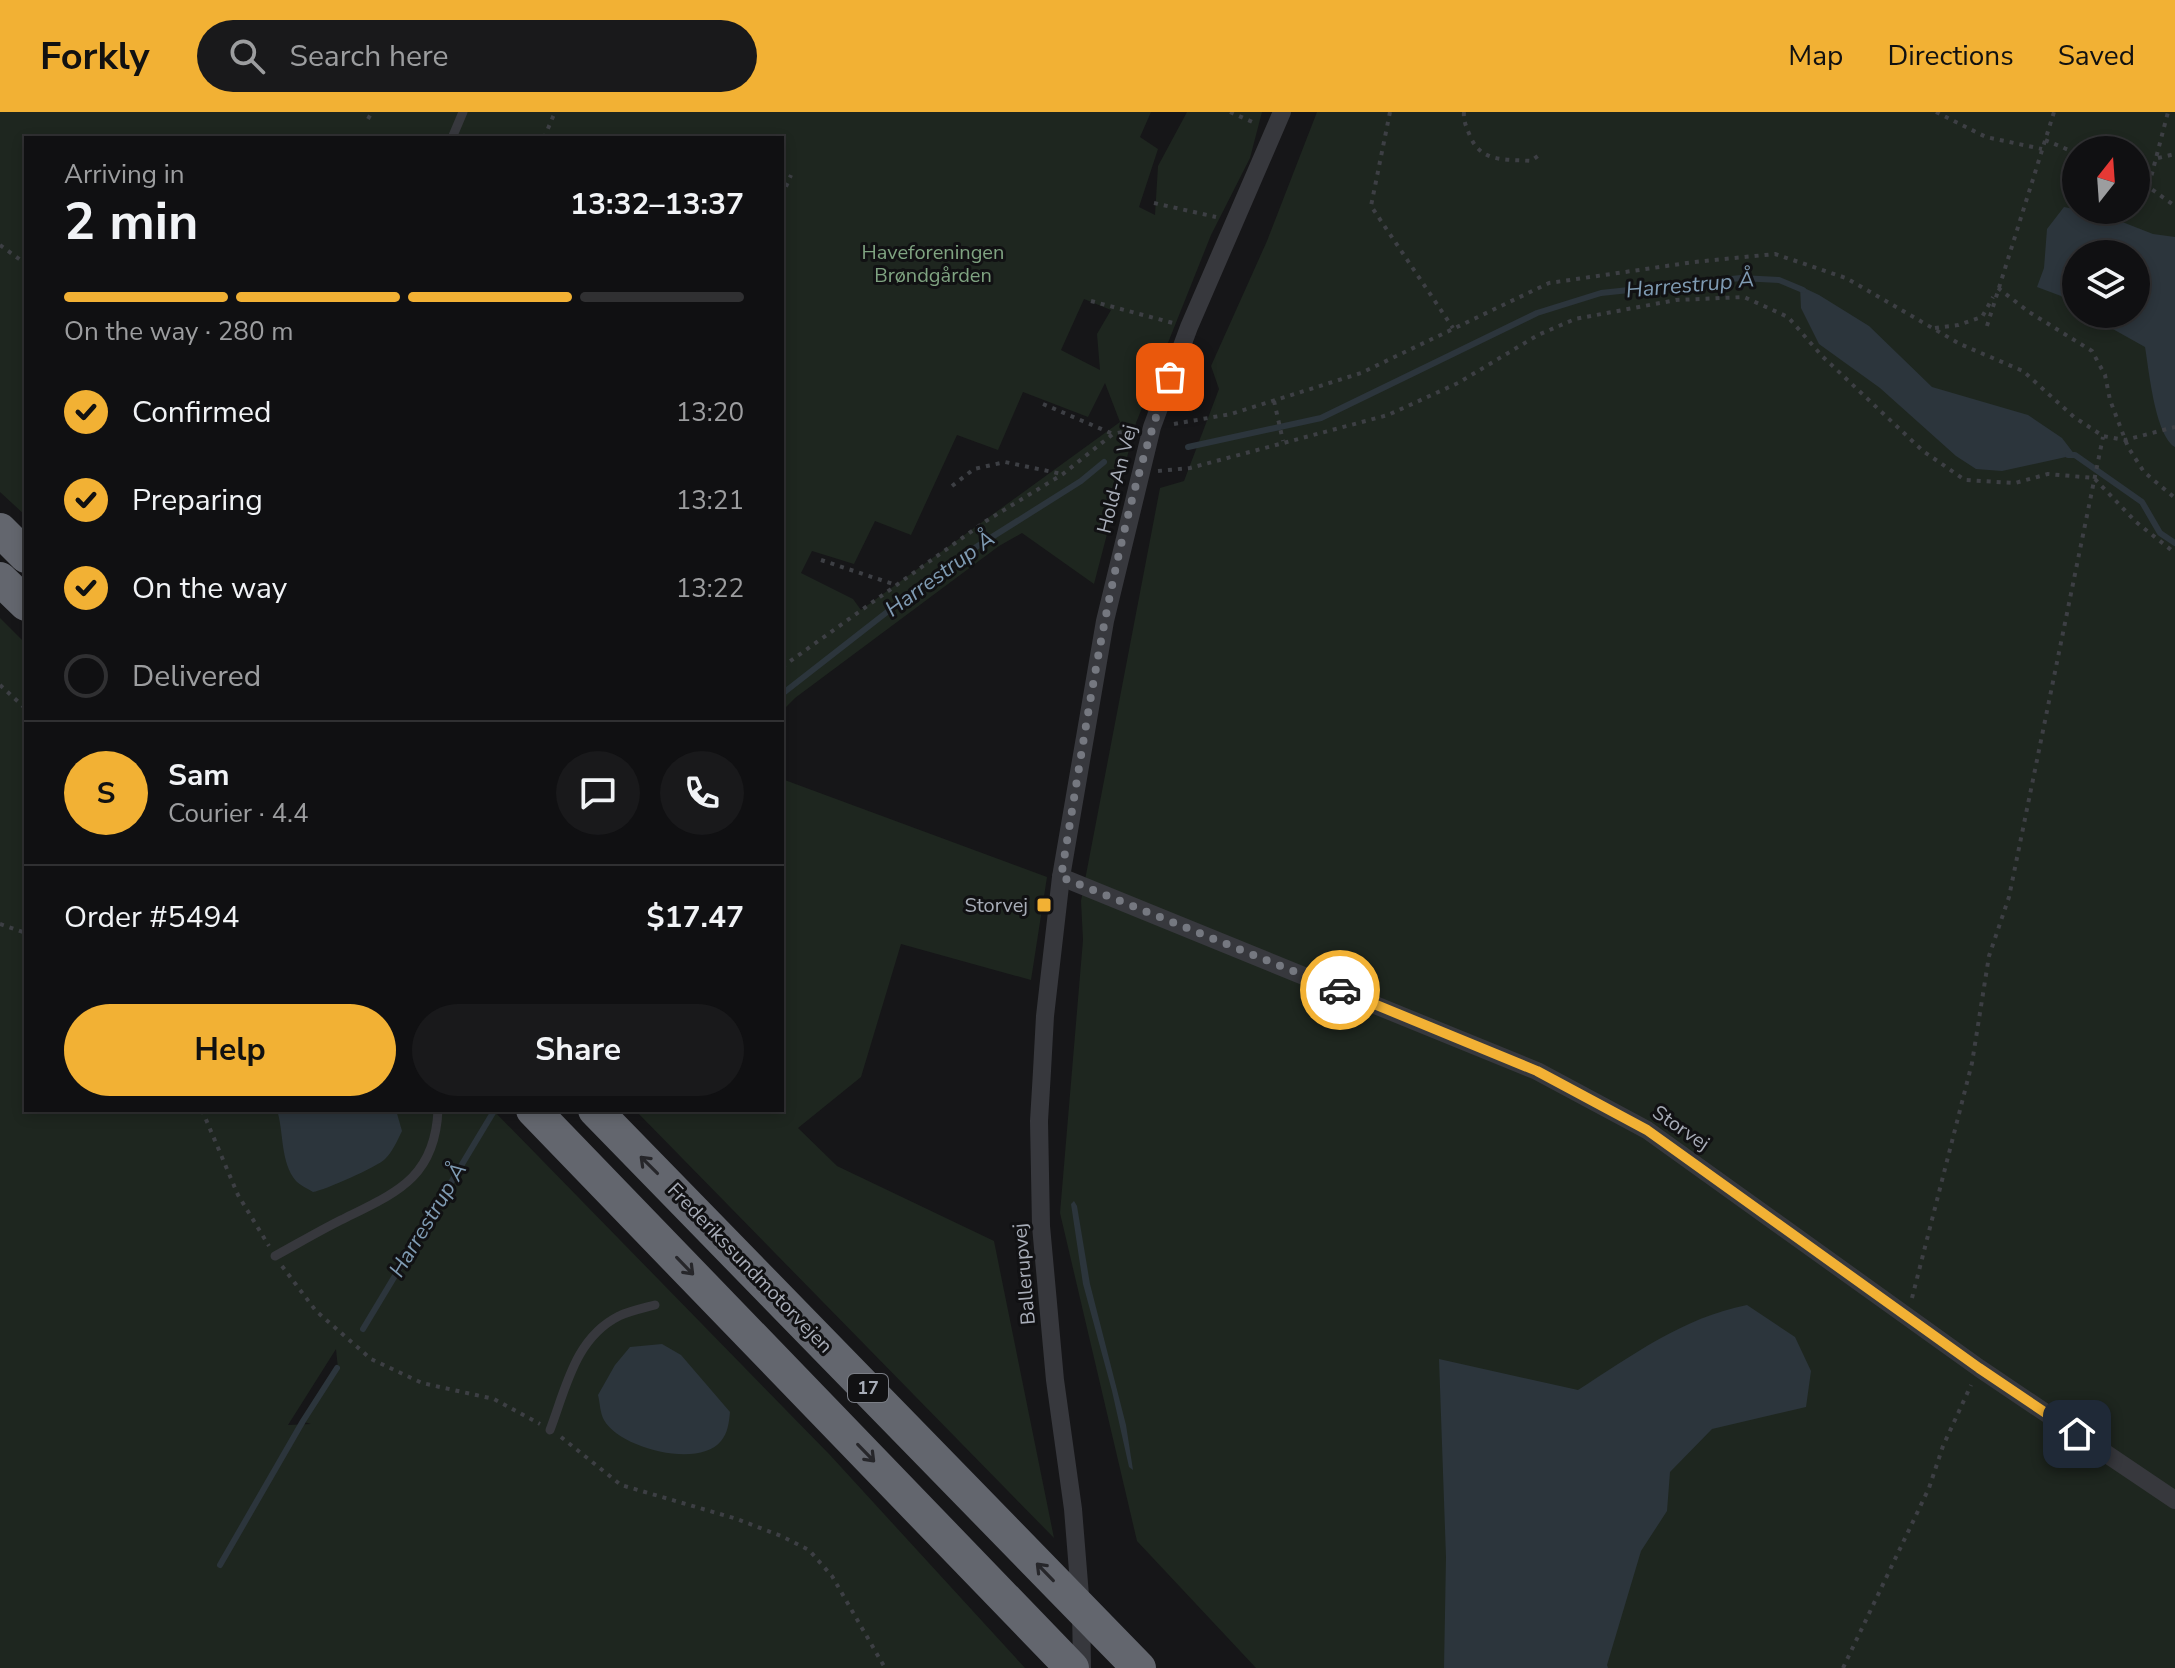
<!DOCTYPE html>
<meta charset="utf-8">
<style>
body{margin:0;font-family:"Nunito Sans",sans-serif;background:#19191b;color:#f1f3f6;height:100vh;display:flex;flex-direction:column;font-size:30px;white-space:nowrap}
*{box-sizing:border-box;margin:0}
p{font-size:26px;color:#9c9d9f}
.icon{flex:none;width:44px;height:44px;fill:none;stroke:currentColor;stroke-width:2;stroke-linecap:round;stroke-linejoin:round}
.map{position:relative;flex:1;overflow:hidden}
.sheet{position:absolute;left:24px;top:24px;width:760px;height:976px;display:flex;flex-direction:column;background:#101012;border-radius:0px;box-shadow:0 4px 12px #0003,0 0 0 2px #303032}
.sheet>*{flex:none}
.needle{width:52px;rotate:17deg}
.buttons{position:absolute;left:2062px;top:24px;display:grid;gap:16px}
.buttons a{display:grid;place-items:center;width:88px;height:88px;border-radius:50%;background:#101012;box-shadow:0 4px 12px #0003,0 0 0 2px #303032;font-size:40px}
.pin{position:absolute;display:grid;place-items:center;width:68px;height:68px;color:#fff;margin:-34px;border-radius:16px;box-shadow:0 4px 12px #0006}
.courier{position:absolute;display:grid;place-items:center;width:80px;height:80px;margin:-40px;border:6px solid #f2b134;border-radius:50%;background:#fff;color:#222;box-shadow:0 2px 10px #0007}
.headline em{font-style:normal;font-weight:700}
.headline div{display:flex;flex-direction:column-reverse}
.headline{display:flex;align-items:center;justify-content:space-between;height:136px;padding:0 40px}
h1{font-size:52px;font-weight:700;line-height:60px}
.bar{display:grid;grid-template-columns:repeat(4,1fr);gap:12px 8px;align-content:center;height:96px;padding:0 40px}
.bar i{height:10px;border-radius:6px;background:#303032}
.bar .on{background:#f2b134}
.bar p{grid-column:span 4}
.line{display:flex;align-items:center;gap:20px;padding:0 40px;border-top:2px solid #303032}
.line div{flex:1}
.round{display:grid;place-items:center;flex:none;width:84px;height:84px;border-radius:42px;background:#19191b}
ol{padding:0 40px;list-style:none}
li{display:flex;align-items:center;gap:24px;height:88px}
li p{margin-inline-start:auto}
li .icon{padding:8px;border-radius:50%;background:#f2b134;color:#111;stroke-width:4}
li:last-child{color:#9c9d9f}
li i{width:44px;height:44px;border:4px solid #303032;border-radius:50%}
.cta{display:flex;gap:16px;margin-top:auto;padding:16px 40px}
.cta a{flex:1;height:92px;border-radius:48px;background:#f2b134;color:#111;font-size:32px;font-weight:700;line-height:92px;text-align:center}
.cta a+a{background:#19191b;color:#f1f3f6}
header{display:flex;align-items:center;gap:48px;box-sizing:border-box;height:112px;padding:0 40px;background:#f2b134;color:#111}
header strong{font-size:38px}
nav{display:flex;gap:44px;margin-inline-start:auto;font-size:28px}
.search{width:560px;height:72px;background:#19191b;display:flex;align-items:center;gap:20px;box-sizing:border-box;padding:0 28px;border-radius:44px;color:#9c9d9f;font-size:30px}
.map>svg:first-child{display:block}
.green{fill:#1e261f;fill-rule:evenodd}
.water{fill:#2c353c}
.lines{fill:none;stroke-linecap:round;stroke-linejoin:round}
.stream{stroke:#2c353c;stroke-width:6}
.path{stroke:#3d3f44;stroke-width:4;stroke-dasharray:4 6;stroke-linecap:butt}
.service{stroke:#37383d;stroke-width:9}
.minor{stroke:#37383d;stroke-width:18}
.motorway{stroke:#63666e;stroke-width:34}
.oneway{stroke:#26262a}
.done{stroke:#757880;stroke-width:8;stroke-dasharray:0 14.4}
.route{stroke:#f2b134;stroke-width:10}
.poi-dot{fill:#f2b134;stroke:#111113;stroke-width:3}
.labels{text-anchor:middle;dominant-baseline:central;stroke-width:6;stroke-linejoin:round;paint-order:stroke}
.shield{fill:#111113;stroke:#7b7e86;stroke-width:2}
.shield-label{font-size:18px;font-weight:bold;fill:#a8adb8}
.park-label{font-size:20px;fill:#7fa381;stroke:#111113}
.street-label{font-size:20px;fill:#a8adb8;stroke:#111113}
.poi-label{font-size:20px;fill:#a8adb8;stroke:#111113;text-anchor:end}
.water-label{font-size:22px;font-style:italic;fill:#7f9bb3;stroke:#111113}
</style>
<header>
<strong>Forkly</strong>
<div class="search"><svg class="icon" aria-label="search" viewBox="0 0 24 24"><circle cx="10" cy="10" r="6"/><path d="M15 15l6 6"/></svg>Search here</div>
<nav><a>Map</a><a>Directions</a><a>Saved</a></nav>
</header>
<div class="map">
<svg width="2175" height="1556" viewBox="0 0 2175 1556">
<rect width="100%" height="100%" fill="#161618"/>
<g class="green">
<path d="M0,0H1151L1140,25L1158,37L1139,95L1155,103L1158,54L1187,0H1262L1250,46L1211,123L1136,311L1094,472L1022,421L999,434L795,586L782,599V26H26V404L0,380ZM1084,187L1111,198L1097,222L1100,258L1061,238ZM1105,271L1120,310L861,498L853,487L801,461L812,439L854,452L875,409L911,423L957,323L998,338L1023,280L1088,305Z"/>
<path d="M1317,0H2175V1556H1256L1137,1429L1060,1101L1083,828L1081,789L1160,376L1184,369L1219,277L1211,254L1267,129ZM2076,38H2136V98H2076ZM2076,142H2136V202H2076Z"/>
<path d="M0,506L26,532V998H493L830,1343L1025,1556H0ZM336,1237L338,1257L304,1310L311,1312L288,1313Z"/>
<polygon points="782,667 1047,765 1031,868 901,832 861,965 798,1016 837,1054 994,1129 1054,1426 635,998 782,998"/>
</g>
<g class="water">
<path d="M2064,95L2107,104L2153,122L2175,125V335C2155,323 2149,258 2145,235L2086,202H2136V142H2076V195L2061,184L2037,175L2044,156L2047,117Z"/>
<polygon points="1800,174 1819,183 1869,214 1932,275 2028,303 2062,326 2075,343 2002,359 1976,357 1956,344 1880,276 1819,232 1801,196"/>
<path d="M277,998H396L402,1019C397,1029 393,1039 385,1047C377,1055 325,1078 313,1080C308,1077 300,1073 296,1069C280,1050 284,1020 277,998Z"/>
<polygon points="1074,1089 1077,1094 1090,1172 1126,1313 1133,1358 1129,1355 1112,1279 1083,1172 1071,1092"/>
<path d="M1747,1193L1795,1225L1811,1259L1806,1295L1712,1317L1670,1360L1667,1399L1641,1439L1607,1553L1608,1556H1444L1446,1445L1439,1247L1578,1278C1633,1243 1682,1206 1747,1193Z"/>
<path d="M662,1232L681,1243L730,1300C729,1310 728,1321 721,1329C699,1357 619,1336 604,1308C600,1301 600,1291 598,1283L615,1253L630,1235Z"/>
</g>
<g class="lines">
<g class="stream">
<polyline points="1188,335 1321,306 1537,201 1601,181 1741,166 1779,168 1803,178"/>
<polyline points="2068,343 2075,343 2142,390 2160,421 2175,431"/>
<polyline points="782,582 946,454 1081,369 1104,350"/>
<polyline points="363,1217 494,999"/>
<polyline points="220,1453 303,1309 337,1256"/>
</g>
<g class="path">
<polyline points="1230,0 1257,12"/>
<polyline points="1390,0 1371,94 1453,216"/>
<path d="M1464,0C1463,9 1467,16 1470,24C1481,51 1506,47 1531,49L1542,41"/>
<polyline points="1936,0 1986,25 2042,37"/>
<polyline points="368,7 372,0"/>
<polyline points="544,26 555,0"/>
<polyline points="2045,28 2076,41"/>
<polyline points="2158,46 2175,42"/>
<polyline points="2136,66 2175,94"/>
<polyline points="2149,73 2168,0"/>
<polyline points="782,84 791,63"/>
<polyline points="1154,91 1216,105"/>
<polyline points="0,133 26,152"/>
<polyline points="1998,176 2029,200 2092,239 2105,263 2110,288 2128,335 2144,360 2175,386"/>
<polyline points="1091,189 1173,211"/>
<polyline points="1987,214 2054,0"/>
<polyline points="1935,216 1958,213 1982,205 1993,185"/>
<polyline points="1274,289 1283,329"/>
<polyline points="1043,292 1113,322"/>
<polyline points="1174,312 1231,302 1361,261 1549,171 1694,150 1775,142 1846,166 1960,232 2023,259 2074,305 2103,324 2125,328 2175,315"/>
<polyline points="1158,359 1190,356 1388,303 1458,271 1538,223 1575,207 1676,188 1744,185 1788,205 1822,244 1923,339 1965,368 2015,371 2048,362 2094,366 2136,410 2175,441"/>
<polyline points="952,374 974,357 1005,350 1062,362"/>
<polyline points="821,448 896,473"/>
<polyline points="782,555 986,409 1063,362 1113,322 1133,318"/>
<polyline points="0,573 26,597"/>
<polyline points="0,812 26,821"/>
<polyline points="202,998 238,1083 269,1134"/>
<polyline points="282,1154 316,1199 371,1247 422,1271 494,1287 540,1312"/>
<polyline points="1912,1186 1972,951 1989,844 2009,785 2103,325"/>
<polyline points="561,1325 621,1373 737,1407 781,1424 809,1438 832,1464 885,1556"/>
<polyline points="1843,1556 1929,1376 1943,1334 1971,1273"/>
</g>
<g class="service">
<polyline points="452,26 463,0"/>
<path d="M275,1144C297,1132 319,1119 341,1108C395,1081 435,1067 438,998"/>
<path d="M550,1318C566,1276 575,1226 619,1204C630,1199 644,1196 655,1193"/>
</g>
<g class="minor">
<polyline points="1061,765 1537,959 1647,1018 1979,1256 2175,1388"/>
<polyline points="1082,1556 1081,1496 1073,1397 1055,1268 1041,1114 1039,1009 1042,959 1045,904 1061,765 1105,509 1152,315 1189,215 1282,0"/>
</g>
<g class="motorway">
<polyline points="0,418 26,444"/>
<polyline points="0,467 26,492"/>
<polyline points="533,998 1072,1556"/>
<polyline points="595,998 1139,1556"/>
</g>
</g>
<defs><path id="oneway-shaft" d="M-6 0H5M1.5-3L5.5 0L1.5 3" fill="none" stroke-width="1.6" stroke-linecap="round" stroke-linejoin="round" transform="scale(2)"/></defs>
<g class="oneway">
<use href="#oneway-shaft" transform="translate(649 1053) rotate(-135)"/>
<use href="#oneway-shaft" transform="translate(685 1154) rotate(46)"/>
<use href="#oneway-shaft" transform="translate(866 1341) rotate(46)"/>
<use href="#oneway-shaft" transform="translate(1045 1460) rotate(-134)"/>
</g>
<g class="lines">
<path class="done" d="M1170,265C1112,422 1089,600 1061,765L1340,878"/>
<polyline class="route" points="1340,878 1537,959 1647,1018 1979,1256 2077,1322"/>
</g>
<rect class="poi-dot" x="1036" y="785" width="16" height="16" rx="4"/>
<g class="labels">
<rect class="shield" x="848" y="1262" width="40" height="28" rx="6"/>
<g class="shield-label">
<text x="868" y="1276">17</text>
</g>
<g class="park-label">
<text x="933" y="140">Haveforeningen<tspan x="933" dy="23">Brøndgården</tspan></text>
</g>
<g class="street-label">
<text transform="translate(1117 367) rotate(-76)">Hold-An Vej</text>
<text transform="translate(1681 1016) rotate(34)">Storvej</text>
<text transform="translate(750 1156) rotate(46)">Frederikssundmotorvejen</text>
<text transform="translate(1024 1162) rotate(-95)">Ballerupvej</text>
</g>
<g class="poi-label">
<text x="1028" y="793">Storvej</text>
</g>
<g class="water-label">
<text transform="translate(1690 173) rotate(-5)">Harrestrup Å</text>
<text transform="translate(940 462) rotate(-36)">Harrestrup Å</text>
<text transform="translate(428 1108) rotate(-59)">Harrestrup Å</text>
</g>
</g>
</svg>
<div class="buttons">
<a><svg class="needle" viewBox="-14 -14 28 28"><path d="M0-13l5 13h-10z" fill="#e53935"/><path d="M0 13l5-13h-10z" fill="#9c9d9f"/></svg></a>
<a><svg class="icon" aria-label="layers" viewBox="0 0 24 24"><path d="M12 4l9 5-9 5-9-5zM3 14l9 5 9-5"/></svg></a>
</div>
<div class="pin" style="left:1170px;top:265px;background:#ea580c"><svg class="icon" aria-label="bag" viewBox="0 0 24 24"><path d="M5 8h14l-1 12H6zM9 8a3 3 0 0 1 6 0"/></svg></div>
<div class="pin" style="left:2077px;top:1322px;background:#1f2937"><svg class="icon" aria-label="home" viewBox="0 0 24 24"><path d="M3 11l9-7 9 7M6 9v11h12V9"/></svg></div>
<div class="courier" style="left:1340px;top:878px"><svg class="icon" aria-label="car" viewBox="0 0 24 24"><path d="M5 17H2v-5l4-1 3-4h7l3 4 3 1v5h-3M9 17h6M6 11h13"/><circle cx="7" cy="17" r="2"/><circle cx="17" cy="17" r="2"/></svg></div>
<section class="sheet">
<div class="headline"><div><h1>2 min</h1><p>Arriving in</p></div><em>13:32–13:37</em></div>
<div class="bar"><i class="on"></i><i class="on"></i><i class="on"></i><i></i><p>On the way · 280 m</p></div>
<ol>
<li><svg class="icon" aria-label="check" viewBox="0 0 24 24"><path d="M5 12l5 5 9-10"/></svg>Confirmed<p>13:20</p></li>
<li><svg class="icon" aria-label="check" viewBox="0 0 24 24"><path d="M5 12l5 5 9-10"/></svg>Preparing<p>13:21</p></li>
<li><svg class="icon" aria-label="check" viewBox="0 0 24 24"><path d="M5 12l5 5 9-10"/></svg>On the way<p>13:22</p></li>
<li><i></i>Delivered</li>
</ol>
<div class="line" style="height:144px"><b class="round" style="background:#f2b134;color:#111">S</b><div><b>Sam</b><p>Courier · 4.4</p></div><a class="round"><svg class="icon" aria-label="chat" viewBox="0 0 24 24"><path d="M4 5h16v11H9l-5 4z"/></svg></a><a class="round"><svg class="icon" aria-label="phone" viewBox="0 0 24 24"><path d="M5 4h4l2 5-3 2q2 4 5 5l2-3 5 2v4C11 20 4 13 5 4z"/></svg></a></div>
<div class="line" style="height:104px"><div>Order #5494</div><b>$17.47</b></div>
<div class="cta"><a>Help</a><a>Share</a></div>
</section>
</div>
